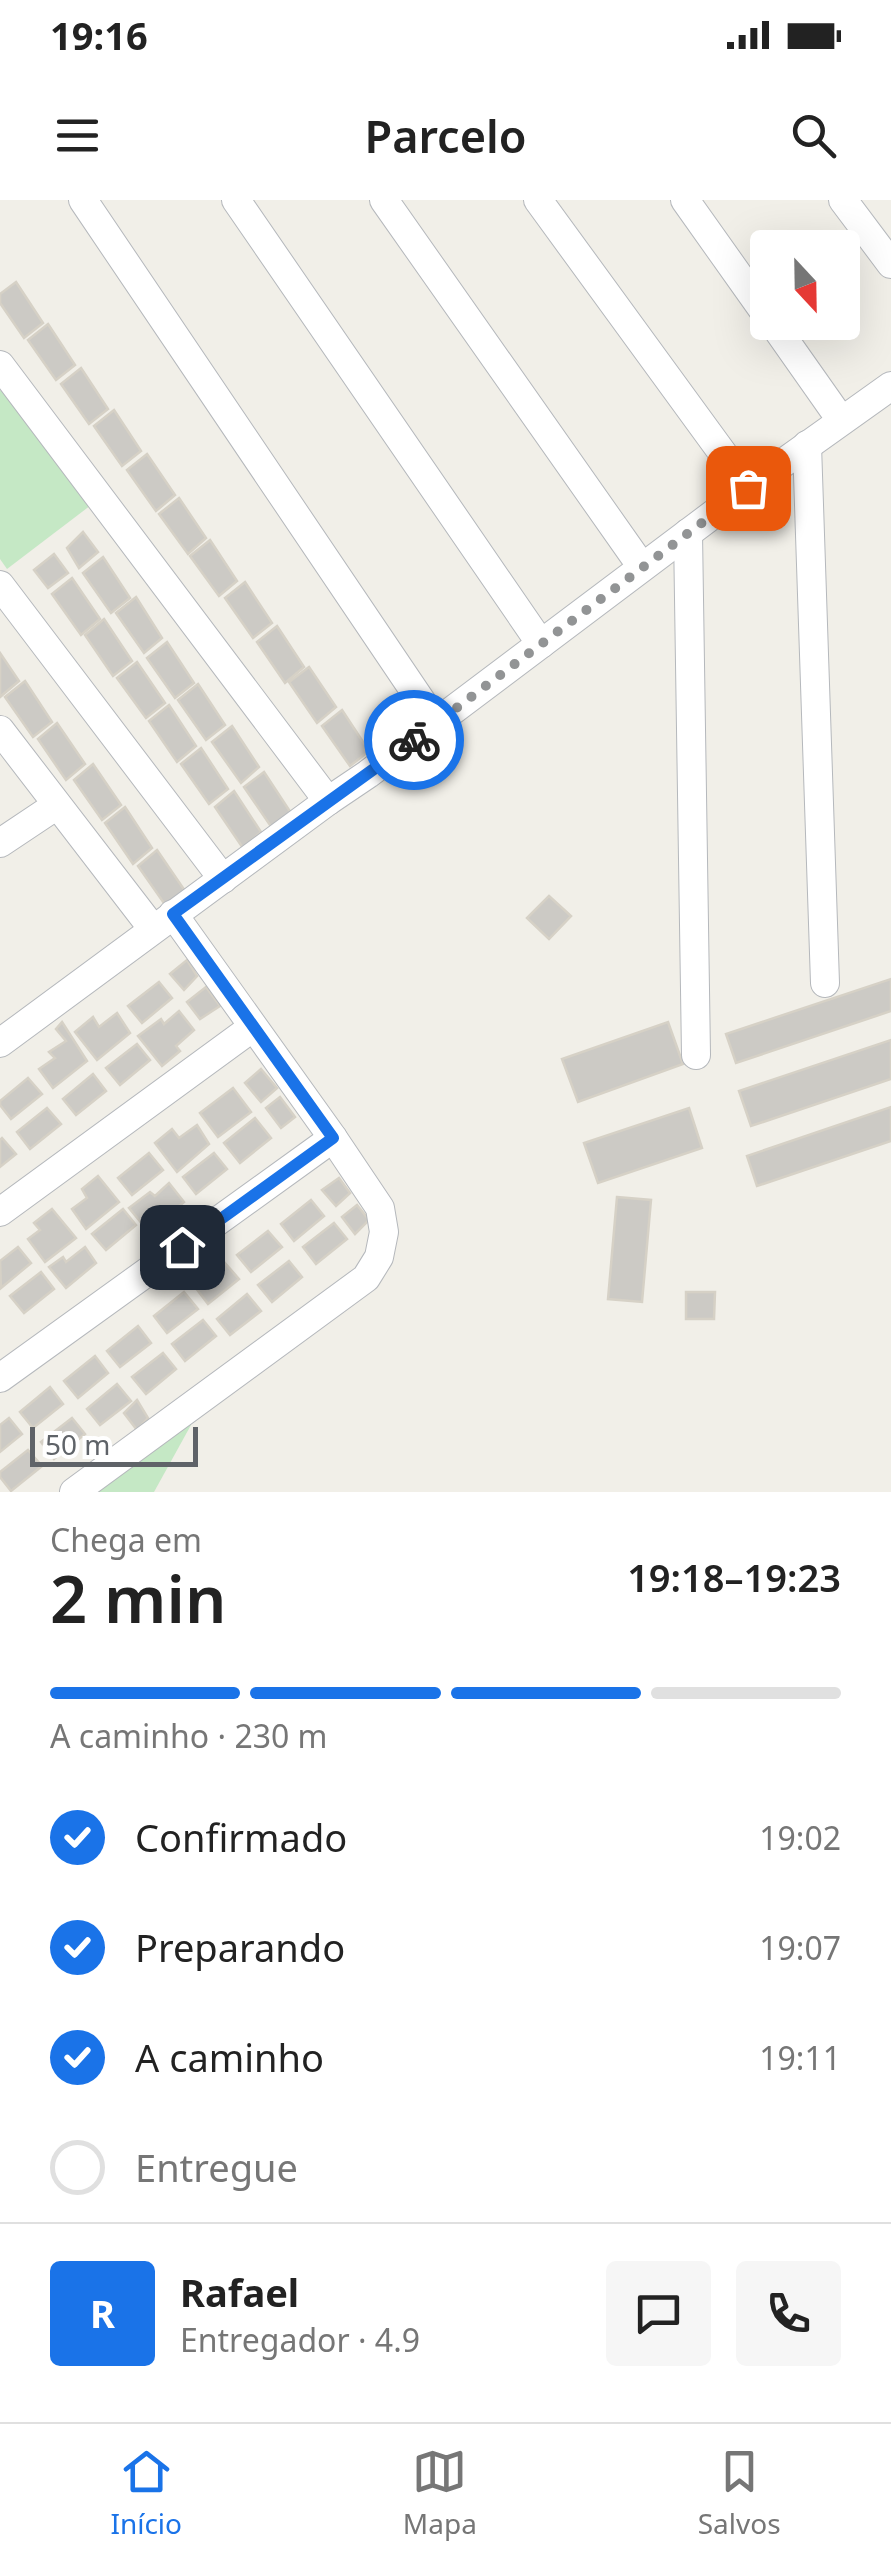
<!DOCTYPE html>
<html lang="pt">
<meta charset="utf-8">
<style>
body{margin:0;font-family:"Noto Sans",sans-serif;background:#f6f6f6;color:#222;height:100vh;display:flex;flex-direction:column;font-size:38px;white-space:nowrap}
*{box-sizing:border-box;margin:0}
p{font-size:32px;color:#767676}
.icon{flex:none;width:55px;height:55px;fill:none;stroke:currentColor;stroke-width:2;stroke-linecap:round;stroke-linejoin:round}
.map{position:relative;height:1292px;overflow:hidden}
.panel{display:flex;flex-direction:column;background:#fff;flex:1}
.panel>*{flex:none}
.needle{width:65px;rotate:158deg}
.fabs{position:absolute;left:750px;top:30px;display:grid;gap:20px}
.fabs a{display:grid;place-items:center;width:110px;height:110px;border-radius:10px;background:#fff;box-shadow:0 10px 40px #0002;font-size:50px}
.scale{position:absolute;left:30px;bottom:25px;width:168px;box-sizing:border-box;padding-left:10px;border:5px solid #5f6368;border-top:0;font-size:28px;line-height:35px;white-space:nowrap;color:#5f6368;-webkit-text-stroke:8px #fff;paint-order:stroke}
.pin{position:absolute;display:grid;place-items:center;width:85px;height:85px;color:#fff;margin:-42px;border-radius:20px;box-shadow:0 5px 15px #0006}
.courier{position:absolute;display:grid;place-items:center;width:100px;height:100px;margin:-50px;border:8px solid #1a73e8;border-radius:50%;background:#fff;color:#222;box-shadow:0 2px 12px #0007}
.overview em{font-style:normal;font-weight:600}
.overview div{display:flex;flex-direction:column-reverse}
.overview{display:flex;align-items:center;justify-content:space-between;height:170px;padding:0 50px}
h1{font-size:65px;font-weight:600;line-height:75px}
.bar{display:grid;grid-template-columns:repeat(4,1fr);gap:15px 10px;align-content:center;height:120px;padding:0 50px}
.bar i{height:12px;border-radius:8px;background:#e0e0e0}
.bar .selected{background:#1a73e8}
.bar p{grid-column:span 4}
.line{display:flex;align-items:center;gap:25px;padding:0 50px;border-top:2px solid #e0e0e0}
.line div{flex:1}
.round{display:grid;place-items:center;flex:none;width:105px;height:105px;border-radius:10px;background:#f6f6f6}
ol{padding:0 50px;list-style:none}
li{display:flex;align-items:center;gap:30px;height:110px}
li p{margin-inline-start:auto}
li .icon{padding:10px;border-radius:50%;background:#1a73e8;color:#fff;stroke-width:4}
li:last-child{color:#767676}
li i{width:55px;height:55px;border:5px solid #e0e0e0;border-radius:50%}
.status{display:flex;justify-content:space-between;align-items:center;height:70px;padding:0 50px;background:#fff;direction:ltr}
.status svg{height:28px;fill:currentColor}
header{display:flex;justify-content:space-between;align-items:center;height:130px;padding:0 50px;background:#fff;font-size:45px;font-weight:600}
.menu{display:flex;justify-content:space-around;align-items:center;height:140px;border-top:2px solid #e0e0e0;background:#fff;font-size:28px;color:#767676}
.menu a{display:grid;justify-items:center;gap:5px}
.menu .selected{color:#1a73e8}
.map>svg:first-child{display:block}
.green{fill:#c5e8c5}
.building{fill:#cccac5;stroke:#d6d1c6;stroke-width:2.5}
.lines{fill:none;stroke-linecap:round;stroke-linejoin:round}
.street-casing{stroke:#b5b8bc;stroke-width:30}
.street{stroke:#fff;stroke-width:28}
.done{stroke:#929495;stroke-width:10;stroke-dasharray:0 18}
.route{stroke:#1a73e8;stroke-width:12}
</style>
<div class="status"><b>19:16</b><svg viewBox="0 0 49 12"><path d="M0 12V9h3v3zM5 12V6h3v6zM10 12V3h3v9zM15 12V0h3v12zM26 1h20v11H26zM47 4h2v5h-2z"/></svg></div>
<header><svg class="icon" aria-label="menu" viewBox="0 0 24 24"><path d="M4 6h16M4 12h16M4 18h16"/></svg>Parcelo<svg class="icon" aria-label="search" viewBox="0 0 24 24"><circle cx="10" cy="10" r="6"/><path d="M15 15l6 6"/></svg></header>
<div class="map">
<svg width="891" height="1292" viewBox="0 0 891 1292">
<rect width="100%" height="100%" fill="#f1efe8"/>
<g class="green">
<polygon points="7,186 95,302 7,369 0,359 0,191"/>
<polygon points="180,1224 191,1225 154,1292 87,1292"/>
</g>
<g class="building">
<polygon points="16,82 43,123 24,138 0,103 0,94"/>
<polygon points="48,124 75,165 56,180 28,140"/>
<polygon points="81,168 108,209 89,224 61,184"/>
<polygon points="114,210 141,251 122,266 94,226"/>
<polygon points="147,254 175,295 156,311 127,270"/>
<polygon points="179,298 206,338 188,354 159,314"/>
<polygon points="83,332 98,352 79,368 67,348"/>
<polygon points="210,340 237,381 219,396 190,356"/>
<polygon points="54,354 68,373 48,388 34,370"/>
<polygon points="103,357 130,398 111,413 83,373"/>
<polygon points="72,378 100,419 81,435 52,394"/>
<polygon points="245,382 272,423 253,438 225,398"/>
<polygon points="136,397 162,438 144,453 116,413"/>
<polygon points="104,419 132,461 113,476 85,435"/>
<polygon points="277,426 304,467 285,483 257,442"/>
<polygon points="167,442 194,483 175,498 147,458"/>
<polygon points="0,453 19,481 0,497"/>
<polygon points="137,462 165,503 146,518 117,478"/>
<polygon points="309,467 336,507 317,523 289,482"/>
<polygon points="25,481 52,522 33,537 5,497"/>
<polygon points="198,484 225,525 206,540 178,500"/>
<polygon points="169,505 196,546 177,562 149,521"/>
<polygon points="342,510 369,551 350,566 322,526"/>
<polygon points="57,523 85,564 66,580 38,539"/>
<polygon points="232,526 259,567 241,583 212,542"/>
<polygon points="201,548 228,589 209,604 181,564"/>
<polygon points="93,564 121,605 102,620 74,580"/>
<polygon points="264,572 291,613 272,628 244,587"/>
<polygon points="234,591 261,632 243,648 215,607"/>
<polygon points="125,607 152,648 133,664 105,623"/>
<polygon points="157,650 185,691 166,706 138,666"/>
<polygon points="549,696 571,716 549,739 527,718"/>
<polygon points="187,760 197,776 184,790 170,774"/>
<polygon points="891,779 891,811 736,863 726,834"/>
<polygon points="159,782 172,798 142,823 128,806"/>
<polygon points="206,787 220,806 200,819 187,802"/>
<polygon points="179,811 194,830 176,846 180,851 162,866 138,836 161,819 164,824"/>
<polygon points="117,813 130,833 97,860 75,832 93,817 99,827"/>
<polygon points="62,822 87,861 53,888 39,869 55,858 49,852 66,841 56,829"/>
<polygon points="668,822 683,864 578,902 562,859"/>
<polygon points="891,840 891,879 751,926 739,891"/>
<polygon points="137,844 150,860 120,885 106,868"/>
<polygon points="261,869 277,888 261,902 245,883"/>
<polygon points="93,874 106,891 76,915 63,899"/>
<polygon points="28,878 42,894 11,919 0,905 0,901"/>
<polygon points="233,888 251,912 218,937 200,913"/>
<polygon points="280,897 295,917 281,928 266,908"/>
<polygon points="891,907 891,941 757,986 747,956"/>
<polygon points="47,908 61,924 30,949 17,932"/>
<polygon points="689,908 702,948 598,983 584,943"/>
<polygon points="255,918 271,938 240,963 224,943"/>
<polygon points="197,925 209,944 177,972 155,943 172,929 179,938"/>
<polygon points="2,938 16,954 0,967 0,940"/>
<polygon points="149,953 163,970 132,995 118,978"/>
<polygon points="214,953 227,969 196,994 183,977"/>
<polygon points="98,976 119,1002 86,1029 72,1009 87,998 82,989"/>
<polygon points="339,978 350,993 336,1006 322,990"/>
<polygon points="169,983 184,1002 148,1031 129,1008 150,992 155,996"/>
<polygon points="617,997 651,1000 642,1102 608,1099"/>
<polygon points="311,1000 324,1016 294,1041 281,1024"/>
<polygon points="357,1005 369,1020 355,1034 342,1017"/>
<polygon points="52,1009 76,1038 45,1062 28,1039 40,1030 34,1023"/>
<polygon points="123,1009 136,1025 106,1050 92,1034"/>
<polygon points="334,1023 347,1039 316,1064 303,1047"/>
<polygon points="268,1031 282,1047 251,1072 237,1055"/>
<polygon points="18,1047 31,1063 1,1088 0,1061"/>
<polygon points="85,1047 96,1063 66,1088 49,1067 63,1057 66,1062"/>
<polygon points="289,1061 302,1077 272,1102 258,1085"/>
<polygon points="225,1063 239,1079 208,1104 195,1087"/>
<polygon points="41,1072 54,1089 24,1113 10,1096"/>
<polygon points="184,1092 198,1109 167,1133 154,1116"/>
<polygon points="686,1092 715,1092 714,1119 686,1119"/>
<polygon points="247,1094 261,1111 230,1135 217,1119"/>
<polygon points="203,1120 216,1136 185,1161 172,1144"/>
<polygon points="138,1126 151,1143 120,1167 107,1151"/>
<polygon points="163,1153 176,1169 146,1194 132,1177"/>
<polygon points="95,1156 108,1173 78,1198 64,1181"/>
<polygon points="117,1184 131,1201 100,1225 87,1209"/>
<polygon points="50,1187 63,1204 33,1228 20,1212"/>
<polygon points="137,1200 148,1218 137,1230 124,1213"/>
<polygon points="9,1218 22,1234 0,1252 0,1225"/>
<polygon points="72,1218 85,1234 54,1259 41,1242"/>
<polygon points="28,1250 42,1266 11,1291 0,1277 0,1272"/>
</g>
<g class="lines">
<g class="street-casing">
<g id="street">
<polyline points="83,0 436,523"/>
<polyline points="236,0 541,444"/>
<polyline points="384,0 642,367"/>
<polyline points="538,0 748,288"/>
<polyline points="685,0 768,117"/>
<polyline points="843,0 891,64"/>
<polyline points="772,122 841,220"/>
<polyline points="0,165 328,601"/>
<polyline points="807,245 825,783"/>
<polyline points="688,333 696,855"/>
<polyline points="0,385 223,679"/>
<polyline points="0,530 153,729"/>
<polyline points="0,643 57,605"/>
<polyline points="0,843 328,601 368,574 748,288 891,186"/>
<polyline points="0,1012 253,827"/>
<polyline points="0,1178 333,938"/>
<polyline points="74,1292 366,1078 379,1057 384,1032 380,1008 333,938 173,714"/>
</g>
</g>
<use href="#street" class="street"/>
</g>
<g class="lines">
<polyline class="done" points="414,540 748,288"/>
<polyline class="route" points="182,1047 333,938 173,714 414,540"/>
</g>
</svg>
<div class="fabs">
<a><svg class="needle" viewBox="-14 -14 28 28"><path d="M0-13l5 13h-10z" fill="#e53935"/><path d="M0 13l5-13h-10z" fill="#767676"/></svg></a>
</div>
<div class="scale">50 m</div>
<div class="pin" style="left:748px;top:288px;background:#ea580c"><svg class="icon" aria-label="bag" viewBox="0 0 24 24"><path d="M5 8h14l-1 12H6zM9 8a3 3 0 0 1 6 0"/></svg></div>
<div class="pin" style="left:182px;top:1047px;background:#1f2937"><svg class="icon" aria-label="home" viewBox="0 0 24 24"><path d="M3 11l9-7 9 7M6 9v11h12V9"/></svg></div>
<div class="courier" style="left:414px;top:540px"><svg class="icon" aria-label="bike" viewBox="0 0 24 24"><circle cx="6" cy="16" r="4"/><circle cx="18" cy="16" r="4"/><path d="M6 16l4-8h5l3 8M10 8l3 8H6M13 5h3"/></svg></div>
</div>
<section class="panel">
<div class="overview"><div><h1>2 min</h1><p>Chega em</p></div><em>19:18–19:23</em></div>
<div class="bar"><i class="selected"></i><i class="selected"></i><i class="selected"></i><i></i><p>A caminho · 230 m</p></div>
<ol>
<li><svg class="icon" aria-label="check" viewBox="0 0 24 24"><path d="M5 12l5 5 9-10"/></svg>Confirmado<p>19:02</p></li>
<li><svg class="icon" aria-label="check" viewBox="0 0 24 24"><path d="M5 12l5 5 9-10"/></svg>Preparando<p>19:07</p></li>
<li><svg class="icon" aria-label="check" viewBox="0 0 24 24"><path d="M5 12l5 5 9-10"/></svg>A caminho<p>19:11</p></li>
<li><i></i>Entregue</li>
</ol>
<div class="line" style="height:180px"><b class="round" style="background:#1a73e8;color:#fff">R</b><div><b>Rafael</b><p>Entregador · 4.9</p></div><a class="round"><svg class="icon" aria-label="chat" viewBox="0 0 24 24"><path d="M4 5h16v11H9l-5 4z"/></svg></a><a class="round"><svg class="icon" aria-label="phone" viewBox="0 0 24 24"><path d="M5 4h4l2 5-3 2q2 4 5 5l2-3 5 2v4C11 20 4 13 5 4z"/></svg></a></div>
</section>
<nav class="menu">
<a class="selected"><svg class="icon" aria-label="home" viewBox="0 0 24 24"><path d="M3 11l9-7 9 7M6 9v11h12V9"/></svg>Início</a>
<a><svg class="icon" aria-label="map" viewBox="0 0 24 24"><path d="M3 6l6-2 6 2 6-2v14l-6 2-6-2-6 2zM9 4v14M15 6v14"/></svg>Mapa</a>
<a><svg class="icon" aria-label="saved" viewBox="0 0 24 24"><path d="M7 4h10v16l-5-4-5 4z"/></svg>Salvos</a>
</nav>
